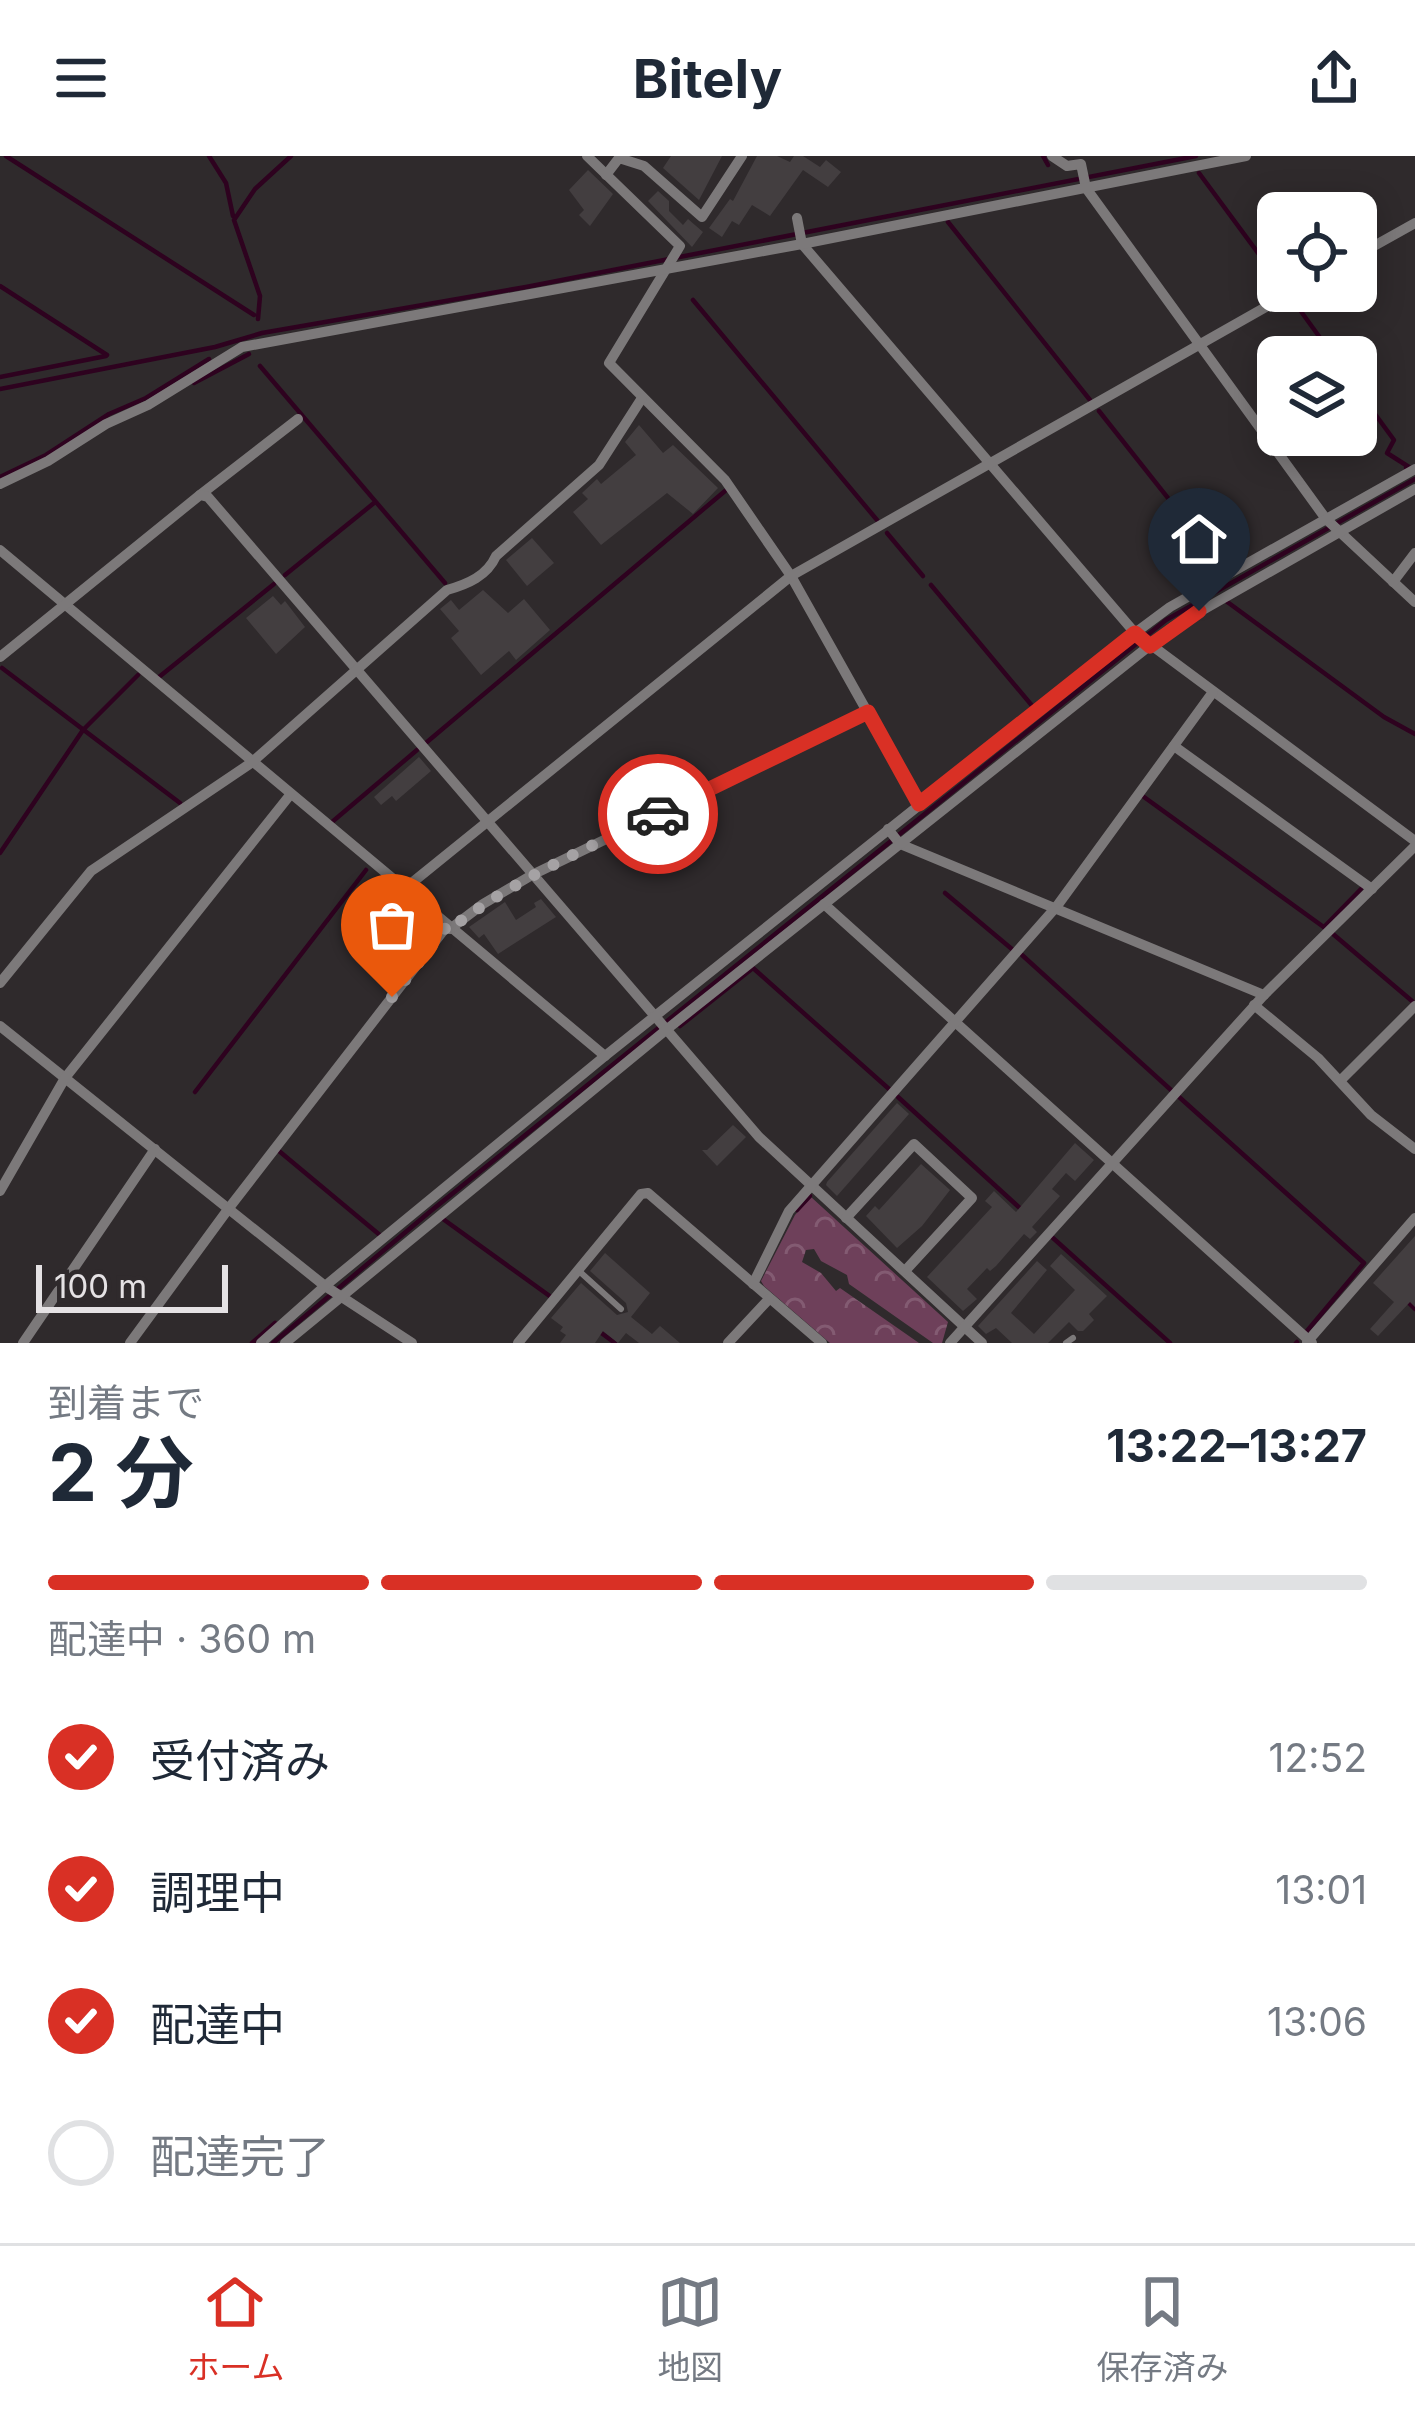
<!DOCTYPE html>
<html lang="ja">
<meta charset="utf-8">
<style>
body{margin:0;font-family:Inter,"Noto Sans JP",sans-serif;background:#f6f6f7;color:#1f2937;height:100vh;display:flex;flex-direction:column;font-size:45px;white-space:nowrap}
*{box-sizing:border-box;margin:0}
p{font-size:39px;color:#747a83}
.icon{flex:none;width:66px;height:66px;fill:none;stroke:currentColor;stroke-width:2;stroke-linecap:round;stroke-linejoin:round}
.map{position:relative;height:1187px;overflow:hidden}
.sheet{display:flex;flex-direction:column;background:#fff;flex:1}
.sheet>*{flex:none}
.controls{position:absolute;left:1257px;top:36px;display:grid;gap:24px}
.controls a{display:grid;place-items:center;width:120px;height:120px;border-radius:18px;background:#fff;box-shadow:0 6px 30px #0003;font-size:60px}
.scale{position:absolute;left:36px;bottom:30px;width:192px;box-sizing:border-box;padding-left:12px;border:6px solid #e5e2e4;border-top:0;font-size:33px;line-height:42px;white-space:nowrap;color:#e5e2e4;-webkit-text-stroke:9px #2f2a2c;paint-order:stroke}
.pin{position:absolute;display:grid;place-items:center;width:102px;height:102px;color:#fff;margin:-123px -51px;border-radius:50% 50% 50% 0;rotate:-45deg;box-shadow:0 0 12px #0007}
.pin .icon{rotate:45deg}
.courier{position:absolute;display:grid;place-items:center;width:120px;height:120px;margin:-60px;border:9px solid #d93025;border-radius:50%;background:#fff;color:#222;box-shadow:0 3px 15px #0007}
.summary em{font-style:normal;font-weight:700}
.summary div{display:flex;flex-direction:column-reverse}
.summary{display:flex;align-items:center;justify-content:space-between;height:204px;padding:0 48px}
h1{font-size:78px;font-weight:700;line-height:90px}
.bar{display:grid;grid-template-columns:repeat(4,1fr);gap:18px 12px;align-content:center;height:144px;padding:0 48px}
.bar i{height:15px;border-radius:9px;background:#e0e1e3}
.bar .current{background:#d93025}
.bar p{grid-column:span 4}
ol{padding:0 48px;list-style:none}
li{display:flex;align-items:center;gap:36px;height:132px}
li p{margin-inline-start:auto}
li .icon{padding:12px;border-radius:50%;background:#d93025;color:#fff;stroke-width:4}
li:last-child{color:#747a83}
li i{width:66px;height:66px;border:6px solid #e0e1e3;border-radius:50%}
header{display:flex;justify-content:space-between;align-items:center;height:156px;padding:0 48px;background:#fff;font-size:54px;font-weight:700}
.menu{display:flex;justify-content:space-around;align-items:center;height:168px;border-top:3px solid #e0e1e3;background:#fff;font-size:33px;color:#747a83}
.menu a{display:grid;justify-items:center;gap:6px}
.menu .current{color:#d93025}
.map>svg:first-child{display:block}
.forest{fill:url(#forest-crowns)}
.lines{fill:none;stroke-linecap:round;stroke-linejoin:round}
.stream{stroke:#2e021f;stroke-width:4.5}
.building{fill:#433e40}
.lane{stroke:#7c797a;stroke-width:6}
.street{stroke:#7c797a;stroke-width:10}
.done{stroke:#a5a2a4;stroke-width:12;stroke-dasharray:0 21.6}
.route{stroke:#d93025;stroke-width:15}
</style>
<header><svg class="icon" aria-label="menu" viewBox="0 0 24 24"><path d="M4 6h16M4 12h16M4 18h16"/></svg>Bitely<svg class="icon" aria-label="share" viewBox="0 0 24 24"><path d="M12 15V3M7 8l5-5 5 5M5 13v7h14v-7"/></svg></header>
<div class="map">
<svg width="1415" height="1187" viewBox="0 0 1415 1187">
<defs>
<pattern id="forest-crowns" width="20" height="18" patternUnits="userSpaceOnUse" patternTransform="scale(3)"><rect width="20" height="18" fill="#6e405a"/><path d="M2 6a3 3 0 1 1 6 0M12 15a3 3 0 1 1 6 0" fill="none" stroke="#835b72"/></pattern>
</defs>
<rect width="100%" height="100%" fill="#2f2a2c"/>
<polygon class="forest" points="811,1041 948,1166 942,1187 933,1187 849,1128 847,1119 821,1105 814,1093 806,1094 802,1106 821,1117 836,1135 840,1132 919,1187 830,1187 764,1130 761,1125 795,1059"/>
<g class="lines">
<g class="stream">
<polyline points="6,0 254,159"/>
<polyline points="209,0 226,27 233,60"/>
<polyline points="1043,0 1048,9"/>
<polyline points="1199,17 1278,124"/>
<polyline points="948,66 1090,244"/>
<polyline points="0,130 107,199"/>
<polyline points="1292,143 1334,201"/>
<polyline points="693,144 877,364"/>
<polyline points="258,163 260,140 234,64 255,33 291,0"/>
<polyline points="260,210 445,427"/>
<polyline points="0,221 106,200"/>
<polyline points="194,227 249,198"/>
<polyline points="1356,232 1394,284 1387,297 1409,311 1406,312"/>
<polyline points="0,233 215,191 262,177 526,131 1196,0"/>
<polyline points="1099,255 1225,414"/>
<polyline points="0,321 46,299 109,258 146,242 209,203"/>
<polyline points="887,377 923,420"/>
<polyline points="285,419 374,347"/>
<polyline points="931,429 1034,552 1037,549"/>
<polyline points="1226,445 1384,561 1415,578"/>
<polyline points="2,512 180,647"/>
<polyline points="159,521 274,428"/>
<polyline points="427,586 725,335"/>
<polyline points="1144,641 1325,772"/>
<polyline points="332,666 417,594"/>
<polyline points="0,697 83,574 138,519"/>
<polyline points="945,737 1013,794"/>
<polyline points="1324,771 1361,733"/>
<polyline points="1333,778 1412,845"/>
<polyline points="1022,799 1171,934"/>
<polyline points="680,870 753,812 889,933"/>
<polyline points="195,936 366,714"/>
<polyline points="1178,940 1364,1107 1307,1175"/>
<polyline points="898,941 1022,1054"/>
<polyline points="279,995 381,1080"/>
<polyline points="797,1054 810,1040"/>
<polyline points="443,1063 551,1141"/>
<polyline points="1053,1082 1170,1187"/>
<polyline points="1406,1144 1415,1153"/>
<polyline points="600,1176 615,1187"/>
<polyline points="252,1187 275,1167"/>
<polyline points="273,1187 432,1054 1166,464 1415,323"/>
<polyline points="1296,1187 1297,1186"/>
</g>
</g>
<g class="building">
<polygon points="671,0 722,0 699,44 663,12"/>
<polygon points="757,0 777,0 790,6 794,0 803,0 820,11 826,4 841,16 828,31 803,14 770,60 752,49 739,69 732,65 722,81 709,72 730,43 733,45"/>
<polygon points="588,14 613,38 590,70 579,59 584,54 569,34"/>
<polygon points="658,35 669,45 669,55 683,69 688,63 703,76 692,91 648,45"/>
<polygon points="639,269 663,297 673,289 718,332 693,358 667,337 601,389 573,356 588,343 582,337 597,323 601,328 636,299 625,286"/>
<polygon points="532,382 554,407 527,430 506,404"/>
<polygon points="483,434 508,457 524,443 550,474 516,504 509,495 481,519 451,482 459,475 440,453 451,444 459,454"/>
<polygon points="273,440 281,449 285,445 305,471 276,498 246,462"/>
<polygon points="419,601 431,615 396,645 392,640 381,649 374,641"/>
<polygon points="541,743 556,761 498,798 484,778 479,782 469,771 505,746 516,764 536,751 534,747"/>
<polygon points="897,947 909,958 837,1040 826,1029 827,1026"/>
<polygon points="733,969 746,981 717,1010 702,994 707,994"/>
<polygon points="1075,987 1094,1004 1075,1025 1066,1017 1052,1033 1060,1040 1032,1071 1037,1076 1030,1083 1024,1078 996,1110 990,1115 987,1112 967,1133 977,1143 963,1155 927,1121 992,1051 985,1045 994,1035 1016,1056"/>
<polygon points="921,1008 950,1034 922,1070 897,1092 866,1060 875,1050 879,1054"/>
<polygon points="1415,1080 1415,1151 1410,1146 1378,1180 1370,1173 1394,1146 1373,1127"/>
<polygon points="605,1097 650,1137 631,1161 652,1178 660,1170 680,1187 639,1187 626,1177 618,1187 603,1175 595,1187 560,1187 566,1179 560,1175 563,1171 551,1162 581,1127 617,1159 628,1156 626,1147 590,1115"/>
<polygon points="1061,1098 1107,1140 1089,1158 1094,1164 1083,1175 1078,1175 1069,1166 1048,1187 1012,1187 996,1172 986,1178 978,1170 1037,1105 1047,1114 1011,1157 1034,1178 1075,1134 1050,1110"/>
</g>
<g class="lines">
<g class="lane">
<polyline points="579,1115 621,1153"/>
<polyline points="1066,1187 1073,1182"/>
</g>
<g class="street">
<polyline points="587,0 680,90 609,207 725,324 791,420 919,648"/>
<polyline points="1052,0 1067,10 1081,8 1086,32 1326,363 1415,446"/>
<polyline points="606,19 619,2 644,10 702,61 742,0"/>
<polyline points="797,62 802,88 1135,477 1415,685"/>
<polyline points="1356,100 1415,67"/>
<polyline points="0,328 48,305 106,268 148,249 242,191 802,88 1246,0"/>
<polyline points="200,339 298,263"/>
<polyline points="0,394 605,900"/>
<polyline points="1393,426 1415,397"/>
<polyline points="0,501 200,339 208,341 759,981 982,1187"/>
<polyline points="1174,590 1372,733"/>
<polyline points="888,673 900,688 1264,839"/>
<polyline points="403,734 791,420 1294,135"/>
<polyline points="824,748 1312,1187"/>
<polyline points="450,773 483,748 532,719 868,556"/>
<path d="M0,827L91,715L251,607L447,434C468,428 487,420 496,400L599,309L642,242"/>
<polyline points="1254,849 1318,902 1371,959 1415,993"/>
<polyline points="0,870 325,1130 412,1187"/>
<polyline points="1340,925 1415,850"/>
<polyline points="0,1035 65,922 290,639"/>
<polyline points="846,1062 914,988 972,1042 905,1115"/>
<polyline points="753,1128 789,1055 1057,750 1213,536"/>
<polyline points="1307,1186 1415,1062"/>
<polyline points="23,1187 155,993"/>
<polyline points="130,1187 229,1052 447,770"/>
<polyline points="261,1187 325,1130 605,900 1135,477 1170,451 1415,313"/>
<polyline points="285,1187 666,874 1173,471 1415,333"/>
<polyline points="518,1187 641,1038 648,1037 822,1187"/>
<polyline points="728,1187 769,1143"/>
<polyline points="950,1187 1264,839 1415,690"/>
</g>
</g>
<g class="lines">
<path class="done" d="M392,841L447,770L450,773C513,724 586,693 658,658"/>
<polyline class="route" points="658,658 868,556 919,648 1135,477 1150,490 1199,455"/>
</g>
</svg>
<div class="controls">
<a><svg class="icon" aria-label="locate" viewBox="0 0 24 24"><circle cx="12" cy="12" r="6"/><path d="M12 2v4M12 18v4M2 12h4M18 12h4"/></svg></a>
<a><svg class="icon" aria-label="layers" viewBox="0 0 24 24"><path d="M12 4l9 5-9 5-9-5zM3 14l9 5 9-5"/></svg></a>
</div>
<div class="scale">100 m</div>
<div class="pin" style="left:392px;top:841px;background:#ea580c"><svg class="icon" aria-label="bag" viewBox="0 0 24 24"><path d="M5 8h14l-1 12H6zM9 8a3 3 0 0 1 6 0"/></svg></div>
<div class="pin" style="left:1199px;top:455px;background:#1f2937"><svg class="icon" aria-label="home" viewBox="0 0 24 24"><path d="M3 11l9-7 9 7M6 9v11h12V9"/></svg></div>
<div class="courier" style="left:658px;top:658px"><svg class="icon" aria-label="car" viewBox="0 0 24 24"><path d="M5 17H2v-5l4-1 3-4h7l3 4 3 1v5h-3M9 17h6M6 11h13"/><circle cx="7" cy="17" r="2"/><circle cx="17" cy="17" r="2"/></svg></div>
</div>
<section class="sheet">
<div class="summary"><div><h1>2 分</h1><p>到着まで</p></div><em>13:22–13:27</em></div>
<div class="bar"><i class="current"></i><i class="current"></i><i class="current"></i><i></i><p>配達中 · 360 m</p></div>
<ol>
<li><svg class="icon" aria-label="check" viewBox="0 0 24 24"><path d="M5 12l5 5 9-10"/></svg>受付済み<p>12:52</p></li>
<li><svg class="icon" aria-label="check" viewBox="0 0 24 24"><path d="M5 12l5 5 9-10"/></svg>調理中<p>13:01</p></li>
<li><svg class="icon" aria-label="check" viewBox="0 0 24 24"><path d="M5 12l5 5 9-10"/></svg>配達中<p>13:06</p></li>
<li><i></i>配達完了</li>
</ol>
</section>
<nav class="menu">
<a class="current"><svg class="icon" aria-label="home" viewBox="0 0 24 24"><path d="M3 11l9-7 9 7M6 9v11h12V9"/></svg>ホーム</a>
<a><svg class="icon" aria-label="map" viewBox="0 0 24 24"><path d="M3 6l6-2 6 2 6-2v14l-6 2-6-2-6 2zM9 4v14M15 6v14"/></svg>地図</a>
<a><svg class="icon" aria-label="saved" viewBox="0 0 24 24"><path d="M7 4h10v16l-5-4-5 4z"/></svg>保存済み</a>
</nav>
